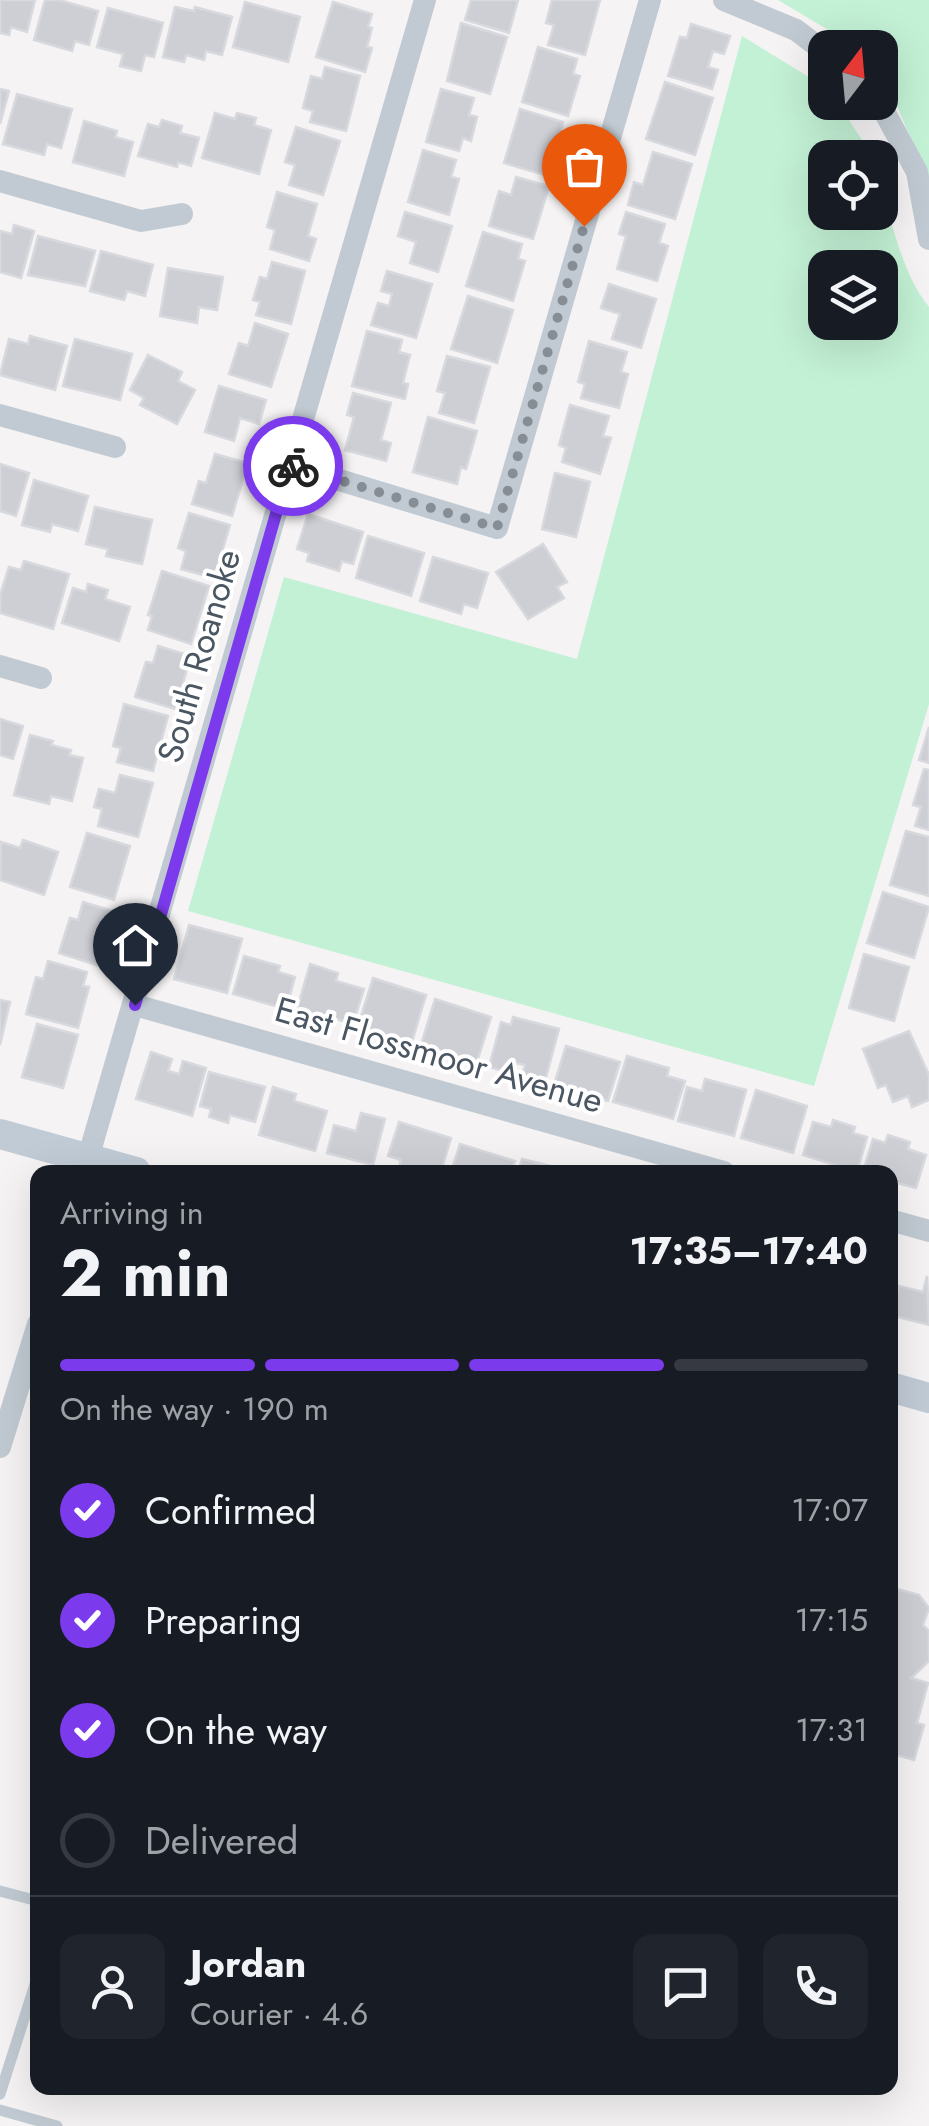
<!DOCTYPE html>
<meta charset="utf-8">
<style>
body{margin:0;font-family:Jost,sans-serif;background:#20242c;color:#f1f3f6;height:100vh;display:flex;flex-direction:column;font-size:38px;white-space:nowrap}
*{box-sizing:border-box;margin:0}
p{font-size:32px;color:#9ea1a6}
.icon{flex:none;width:55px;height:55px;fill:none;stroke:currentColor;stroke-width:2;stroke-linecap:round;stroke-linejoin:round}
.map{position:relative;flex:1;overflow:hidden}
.sheet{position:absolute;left:30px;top:1165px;width:868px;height:930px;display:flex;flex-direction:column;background:#171b24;border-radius:20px;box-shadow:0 10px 40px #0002}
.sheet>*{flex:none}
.needle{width:65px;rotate:16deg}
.controls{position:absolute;left:808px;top:30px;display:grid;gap:20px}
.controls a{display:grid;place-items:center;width:90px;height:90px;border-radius:20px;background:#171b24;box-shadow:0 10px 40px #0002;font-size:50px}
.pin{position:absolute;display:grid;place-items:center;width:85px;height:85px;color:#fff;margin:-102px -42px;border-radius:50% 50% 50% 0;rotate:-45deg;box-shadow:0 0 10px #0007}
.pin .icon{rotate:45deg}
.courier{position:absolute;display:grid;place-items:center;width:100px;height:100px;margin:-50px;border:8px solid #7c3aed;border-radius:50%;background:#fff;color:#222;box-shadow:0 2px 12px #0007}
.headline em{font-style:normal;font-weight:700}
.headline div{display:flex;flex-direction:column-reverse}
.headline{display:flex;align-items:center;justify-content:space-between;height:170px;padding:0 30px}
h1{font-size:65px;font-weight:700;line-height:75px}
.bar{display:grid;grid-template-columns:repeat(4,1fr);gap:15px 10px;align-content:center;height:120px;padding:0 30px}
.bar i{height:12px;border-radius:8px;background:#363941}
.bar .on{background:#7c3aed}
.bar p{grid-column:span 4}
.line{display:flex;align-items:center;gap:25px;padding:0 30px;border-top:2px solid #363941}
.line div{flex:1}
.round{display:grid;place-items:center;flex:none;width:105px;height:105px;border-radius:20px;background:#20242c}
ol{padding:0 30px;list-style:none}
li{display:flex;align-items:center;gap:30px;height:110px}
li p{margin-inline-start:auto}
li .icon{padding:10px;border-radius:50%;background:#7c3aed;color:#fff;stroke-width:4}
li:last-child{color:#9ea1a6}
li i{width:55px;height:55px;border:5px solid #363941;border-radius:50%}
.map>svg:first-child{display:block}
.green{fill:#c3f1d5;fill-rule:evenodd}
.building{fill:#cdcfd5;stroke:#d7d9de;stroke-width:2.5}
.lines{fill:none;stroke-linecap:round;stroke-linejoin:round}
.lane{stroke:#c1cad2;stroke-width:11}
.street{stroke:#c1cad2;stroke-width:22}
.secondary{stroke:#c1cbd6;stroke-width:30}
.done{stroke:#868d94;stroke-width:10;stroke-dasharray:0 18}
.route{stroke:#7c3aed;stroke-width:12}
.labels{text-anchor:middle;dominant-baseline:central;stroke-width:8;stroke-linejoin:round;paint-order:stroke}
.street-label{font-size:35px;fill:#4a5661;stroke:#fff}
</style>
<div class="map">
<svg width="929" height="2126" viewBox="0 0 929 2126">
<rect width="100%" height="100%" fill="#f5f3f3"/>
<g class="green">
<polygon points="778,0 929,0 929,192 909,134 880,67 880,48 857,47"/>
<path d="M742,36L825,87V102L838,103L873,157L825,158V212H880V182C892,222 902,274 929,307V704L814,1086L188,911L284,577L577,659ZM825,268H880V322H825Z"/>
</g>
<g class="building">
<polygon points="0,0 35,0 27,32 11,27 9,35 0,33"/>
<polygon points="45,0 59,0 98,11 89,45 75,41 72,51 34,40"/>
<polygon points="471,0 518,0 509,33 465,20"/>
<polygon points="552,0 600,0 585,55 548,45 554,25 546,23"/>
<polygon points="245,2 300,17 288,62 233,47"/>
<polygon points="333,2 372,14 368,27 372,28 367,47 372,48 365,72 316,57"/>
<polygon points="175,7 194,11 195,7 232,17 222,55 206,51 204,60 186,55 184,62 163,57"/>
<polygon points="108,8 163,23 154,57 145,55 141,71 120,66 123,54 97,47"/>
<polygon points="461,23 507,37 490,94 447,81"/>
<polygon points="691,24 730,36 724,54 713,51 708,67 718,70 712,89 668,76 680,37 687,38"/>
<polygon points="538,47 577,59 573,74 580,76 568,116 522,102"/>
<polygon points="325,67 360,76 346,131 310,122 313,111 303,108 311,76 322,79"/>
<polygon points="665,82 713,98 695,155 646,139"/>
<polygon points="0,89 9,91 0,124"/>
<polygon points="441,89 474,98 469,115 477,117 471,141 463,138 459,151 426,142"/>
<polygon points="17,94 72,109 61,148 47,144 44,155 3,144"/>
<polygon points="520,109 563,122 548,176 504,163"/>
<polygon points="215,113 235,119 237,113 256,118 254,125 271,130 259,174 202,158"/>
<polygon points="162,120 182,126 180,133 199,138 191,166 178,162 177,167 138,156 148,124 159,127"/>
<polygon points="84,121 117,131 115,137 133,142 124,176 73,162"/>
<polygon points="296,127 340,141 323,195 289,185 295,165 285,162"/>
<polygon points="423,150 456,160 451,177 459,179 449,215 408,202"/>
<polygon points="653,152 692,164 675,219 628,205 634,182 643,185"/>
<polygon points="516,177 549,186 533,239 489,226 499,191 511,195"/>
<polygon points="277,192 317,204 308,236 316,239 309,261 270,249 275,230 267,227"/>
<polygon points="405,212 452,226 438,272 410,263 416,242 398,236"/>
<polygon points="626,212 665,224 659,243 668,246 657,281 617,269 626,236 619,234"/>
<polygon points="14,225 34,231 21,278 0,272 0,231 12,234"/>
<polygon points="483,232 522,244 518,259 525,261 513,301 466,286"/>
<polygon points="38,236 95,251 85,286 28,275"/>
<polygon points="101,251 153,265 145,296 127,291 124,300 90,291"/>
<polygon points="272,262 305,271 291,324 256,315 260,302 253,300 260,277 267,279"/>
<polygon points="168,268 223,277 217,310 199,307 197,323 160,316"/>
<polygon points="387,271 432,284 416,338 371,325 378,303 389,306 392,294 381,291"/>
<polygon points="609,284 656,299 641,348 612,339 620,314 601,308"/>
<polygon points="468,296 513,310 497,363 451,349"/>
<polygon points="255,323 288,334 271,387 229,374 239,343 248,346"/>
<polygon points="367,331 402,340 399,352 410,355 403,383 408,384 405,399 352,386"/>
<polygon points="30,336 67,346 55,390 0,375 9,339 28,344"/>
<polygon points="75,339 132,354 120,400 63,386"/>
<polygon points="589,341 627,352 621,372 628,374 619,408 581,398 585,384 578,382"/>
<polygon points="148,355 182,372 178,381 195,390 177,424 140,405 144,398 130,390"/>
<polygon points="447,356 490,367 474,423 439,413 445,393 437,391"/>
<polygon points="219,386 266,400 259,424 240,418 234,441 205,432"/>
<polygon points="353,393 391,403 381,440 391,443 386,461 345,450 354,417 347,415"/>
<polygon points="570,405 609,416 603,436 611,438 600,474 562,462 566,448 559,445"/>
<polygon points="428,417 477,431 466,469 461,467 457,484 413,472"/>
<polygon points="215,454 248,463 232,516 192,504 199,481 206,483"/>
<polygon points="0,464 29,473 16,516 0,511"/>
<polygon points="555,473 590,482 576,537 542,529"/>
<polygon points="34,480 88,496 78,531 52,524 50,532 22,525"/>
<polygon points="95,507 152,520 142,564 106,556 108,549 86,544"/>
<polygon points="189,513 230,525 214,578 181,569 186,551 178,548"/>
<polygon points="308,514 363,532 353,564 342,561 339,571 307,561 309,553 297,549"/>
<polygon points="368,536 424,553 411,596 356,578"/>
<polygon points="543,544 567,582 557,587 564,598 528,619 496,572"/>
<polygon points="433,557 488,573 477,608 464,604 461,614 420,601"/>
<polygon points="24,561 69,574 53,629 0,613 0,595 9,567 21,570"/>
<polygon points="162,571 209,586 191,644 148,630 152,616 148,615"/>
<polygon points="88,584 108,590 105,599 130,607 119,641 62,623 73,588 86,592"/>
<polygon points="158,646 191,656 175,709 135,697 146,662 153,663"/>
<polygon points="124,704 168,716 153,771 117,762 121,748 113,746"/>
<polygon points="0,719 23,726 13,759 0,755"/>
<polygon points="929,727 929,763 919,760"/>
<polygon points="30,735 53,741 51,745 71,750 69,755 83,758 72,801 51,796 49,804 14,795"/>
<polygon points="924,769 929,770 929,830 915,826 921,807 913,805"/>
<polygon points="120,775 153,783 138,837 98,826 102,809 94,807 99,789 115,793"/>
<polygon points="906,831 929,837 929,896 890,885"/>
<polygon points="87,833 130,846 114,900 70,887"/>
<polygon points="23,840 58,852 44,895 0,880 1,842 20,848"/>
<polygon points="883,892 929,907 914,958 867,943"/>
<polygon points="83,902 116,912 99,966 59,953 70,918 78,920"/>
<polygon points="189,925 242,939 227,993 174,979"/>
<polygon points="864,954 909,967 894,1021 849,1008"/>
<polygon points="244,956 280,966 278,972 295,977 286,1009 233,994"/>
<polygon points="48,961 87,972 83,986 89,987 78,1028 26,1014 36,977 43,979"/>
<polygon points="310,964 338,973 336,981 364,989 353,1024 319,1014 317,1019 296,1013"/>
<polygon points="373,978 426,995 411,1045 357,1029"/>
<polygon points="435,999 491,1017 477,1062 421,1045"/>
<polygon points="0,1000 10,1002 0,1045"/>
<polygon points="513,1017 559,1029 545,1081 522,1075 525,1065 512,1062 510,1073 489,1067 501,1022 511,1025"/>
<polygon points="37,1024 78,1035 63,1088 22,1077"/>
<polygon points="909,1031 929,1075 929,1100 912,1107 908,1096 893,1102 886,1085 878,1088 863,1049"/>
<polygon points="566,1046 620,1062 608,1101 554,1085"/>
<polygon points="151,1052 172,1059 168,1071 179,1074 183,1061 206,1068 192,1116 136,1099"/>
<polygon points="627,1056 669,1068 667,1076 685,1081 673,1119 613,1102"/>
<polygon points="209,1072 265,1087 255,1122 230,1115 228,1123 209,1117 211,1109 200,1106"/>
<polygon points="705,1079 746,1090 734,1136 678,1121 687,1087 702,1091"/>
<polygon points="273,1087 296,1094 294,1101 327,1111 315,1151 259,1135"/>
<polygon points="756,1090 807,1106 793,1153 741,1138"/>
<polygon points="361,1113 385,1119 373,1165 327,1153 334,1125 356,1131"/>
<polygon points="833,1120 855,1127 853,1133 867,1137 857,1172 803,1155 813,1122 831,1127"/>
<polygon points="399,1122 451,1138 441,1171 424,1166 422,1172 417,1172 399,1167 401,1160 388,1156"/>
<polygon points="888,1135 910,1142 908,1149 926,1155 916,1188 890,1181 890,1172 863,1172 873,1139 885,1143"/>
<polygon points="460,1144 515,1161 511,1172 451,1172"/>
<polygon points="522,1159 575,1172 518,1172"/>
<polygon points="927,1276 929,1325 891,1315 899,1286 923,1292"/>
<polygon points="897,1589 919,1595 929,1608 923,1625 929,1631 929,1661 911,1678 928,1683 917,1723 924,1725 914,1760 890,1753 890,1591"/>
</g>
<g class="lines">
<g class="lane">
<polyline points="0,1891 38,1901"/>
<polyline points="0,2094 38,1975"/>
<polyline points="0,2110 57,2126"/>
</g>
<g class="street">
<polyline points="724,0 796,30 825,52"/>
<polyline points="879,102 917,172 929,239"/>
<polyline points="0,181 141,221 182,214"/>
<polyline points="0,415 115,447"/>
<polyline points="290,465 497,528 650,0"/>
<polyline points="0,666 41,678"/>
<polyline points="135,1005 724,1172"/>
<polyline points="84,1172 425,0"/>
<polyline points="890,1220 929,1231"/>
<polyline points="0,1447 38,1324"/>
</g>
<g class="secondary">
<polyline points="0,1134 136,1172"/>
<polyline points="890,1387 929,1398"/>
</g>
</g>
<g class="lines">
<polyline class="done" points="293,466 497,528 584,226"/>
<polyline class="route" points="135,1005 290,465 293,466"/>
</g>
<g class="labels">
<g class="street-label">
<text transform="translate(199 656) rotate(-74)">South Roanoke</text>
<text transform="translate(439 1055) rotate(16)">East Flossmoor Avenue</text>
</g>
</g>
</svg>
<div class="controls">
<a><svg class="needle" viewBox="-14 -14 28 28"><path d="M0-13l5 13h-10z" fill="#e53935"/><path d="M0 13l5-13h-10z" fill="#9ea1a6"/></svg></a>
<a><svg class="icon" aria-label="locate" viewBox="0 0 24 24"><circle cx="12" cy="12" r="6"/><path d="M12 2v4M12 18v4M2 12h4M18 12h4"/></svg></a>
<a><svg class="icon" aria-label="layers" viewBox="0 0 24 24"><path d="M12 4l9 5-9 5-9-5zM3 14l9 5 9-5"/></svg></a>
</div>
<div class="pin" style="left:584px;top:226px;background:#ea580c"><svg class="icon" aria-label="bag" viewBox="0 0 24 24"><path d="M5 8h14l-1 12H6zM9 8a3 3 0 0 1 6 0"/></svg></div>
<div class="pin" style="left:135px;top:1005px;background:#1f2937"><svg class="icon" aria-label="home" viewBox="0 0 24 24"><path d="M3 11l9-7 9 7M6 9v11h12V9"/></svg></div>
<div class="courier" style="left:293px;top:466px"><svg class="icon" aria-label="bike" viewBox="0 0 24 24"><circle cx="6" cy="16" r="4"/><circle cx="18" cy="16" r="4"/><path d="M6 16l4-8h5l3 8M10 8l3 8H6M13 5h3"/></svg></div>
<section class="sheet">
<div class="headline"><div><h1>2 min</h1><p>Arriving in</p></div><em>17:35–17:40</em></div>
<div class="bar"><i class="on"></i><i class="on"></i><i class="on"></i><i></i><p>On the way · 190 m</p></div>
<ol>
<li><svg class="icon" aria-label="check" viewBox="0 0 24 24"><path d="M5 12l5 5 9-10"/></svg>Confirmed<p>17:07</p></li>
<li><svg class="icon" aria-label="check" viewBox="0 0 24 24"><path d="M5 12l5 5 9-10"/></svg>Preparing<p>17:15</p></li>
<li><svg class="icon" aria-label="check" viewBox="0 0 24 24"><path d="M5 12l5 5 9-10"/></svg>On the way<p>17:31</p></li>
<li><i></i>Delivered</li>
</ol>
<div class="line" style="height:180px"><a class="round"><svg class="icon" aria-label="person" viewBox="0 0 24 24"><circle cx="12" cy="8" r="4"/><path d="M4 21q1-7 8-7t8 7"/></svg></a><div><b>Jordan</b><p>Courier · 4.6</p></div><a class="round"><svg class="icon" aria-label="chat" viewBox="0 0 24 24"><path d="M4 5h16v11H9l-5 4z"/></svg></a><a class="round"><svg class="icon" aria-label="phone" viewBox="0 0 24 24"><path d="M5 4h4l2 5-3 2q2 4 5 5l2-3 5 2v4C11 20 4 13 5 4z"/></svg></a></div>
</section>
</div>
